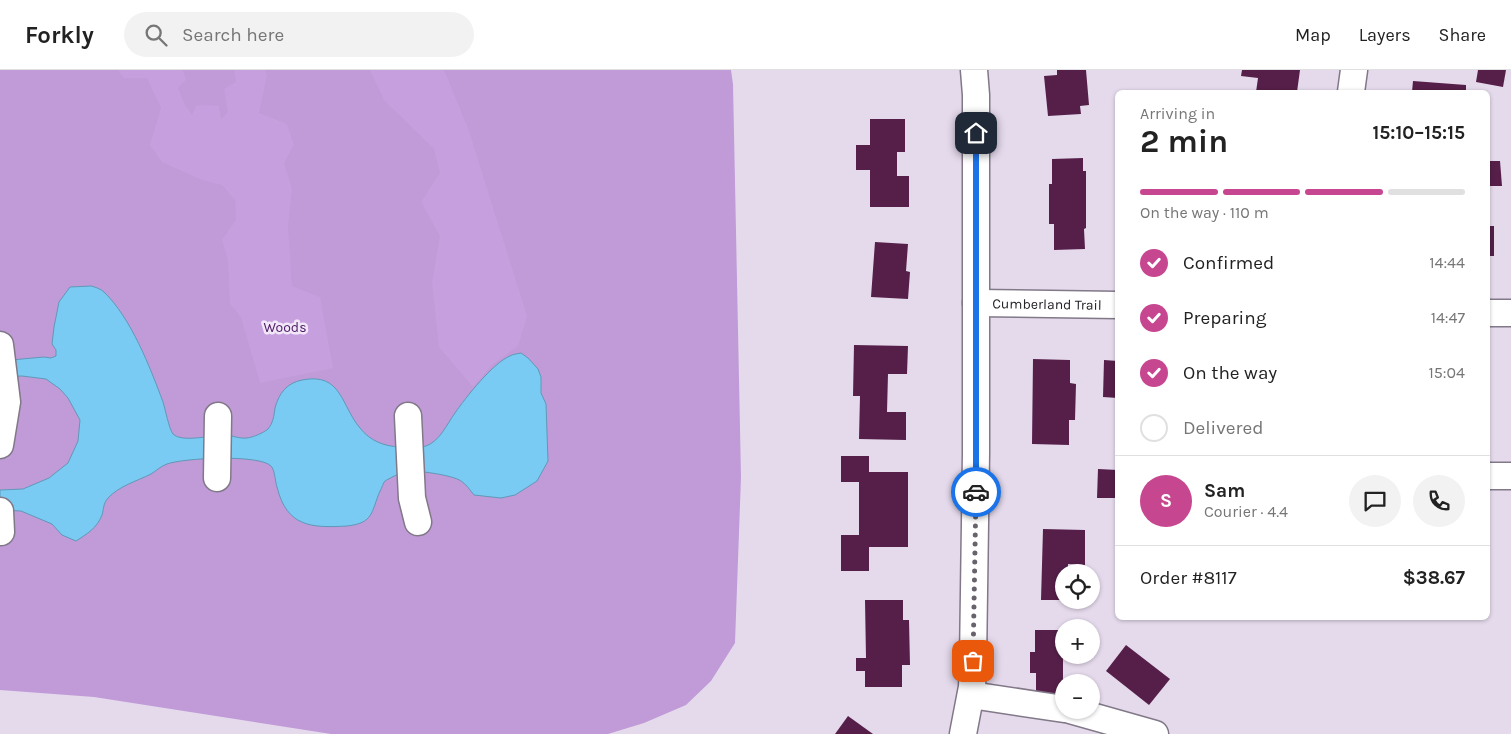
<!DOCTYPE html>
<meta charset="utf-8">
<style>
body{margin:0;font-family:Karla,sans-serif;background:#f2f2f2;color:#222;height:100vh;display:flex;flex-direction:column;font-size:19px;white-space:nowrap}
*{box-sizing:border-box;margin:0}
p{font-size:16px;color:#767676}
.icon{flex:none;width:28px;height:28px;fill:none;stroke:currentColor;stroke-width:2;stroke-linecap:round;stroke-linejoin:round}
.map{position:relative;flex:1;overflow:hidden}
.panel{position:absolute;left:1115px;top:20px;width:375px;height:530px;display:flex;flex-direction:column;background:#fff;border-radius:8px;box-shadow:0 1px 4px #0004}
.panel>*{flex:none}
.buttons{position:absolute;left:1055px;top:494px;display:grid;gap:10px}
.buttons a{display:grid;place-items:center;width:45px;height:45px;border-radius:50%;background:#fff;box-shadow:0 1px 4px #0004;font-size:25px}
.pin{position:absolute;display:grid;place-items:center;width:42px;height:42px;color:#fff;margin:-21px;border-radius:10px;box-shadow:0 2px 8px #0006}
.courier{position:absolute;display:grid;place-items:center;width:50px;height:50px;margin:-25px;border:4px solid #1a73e8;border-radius:50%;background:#fff;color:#222;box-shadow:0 1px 6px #0007}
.head em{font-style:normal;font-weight:700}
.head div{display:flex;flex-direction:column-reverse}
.head{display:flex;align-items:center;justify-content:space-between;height:85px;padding:0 25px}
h1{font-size:32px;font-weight:700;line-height:38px}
.bar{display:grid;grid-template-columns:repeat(4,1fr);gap:8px 5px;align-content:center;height:60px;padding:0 25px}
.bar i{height:6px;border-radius:4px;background:#e0e0e0}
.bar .active{background:#c64690}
.bar p{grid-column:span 4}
.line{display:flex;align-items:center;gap:12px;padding:0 25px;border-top:1px solid #e0e0e0}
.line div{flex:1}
.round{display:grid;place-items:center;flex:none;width:52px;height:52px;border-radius:26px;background:#f2f2f2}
ol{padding:0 25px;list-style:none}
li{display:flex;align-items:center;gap:15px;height:55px}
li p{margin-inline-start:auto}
li .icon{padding:5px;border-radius:50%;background:#c64690;color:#fff;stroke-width:4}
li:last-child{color:#767676}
li i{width:28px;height:28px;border:2px solid #e0e0e0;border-radius:50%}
header{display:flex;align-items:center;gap:30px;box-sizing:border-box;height:70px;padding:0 25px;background:#fff;border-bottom:1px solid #e0e0e0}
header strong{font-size:24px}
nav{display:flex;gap:28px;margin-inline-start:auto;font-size:18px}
.search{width:350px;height:45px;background:#f2f2f2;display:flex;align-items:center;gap:12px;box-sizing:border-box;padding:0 18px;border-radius:28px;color:#767676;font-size:19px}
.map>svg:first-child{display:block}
.green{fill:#c09bd7}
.forest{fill:#c69fde}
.water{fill:#79cbf4;stroke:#6098b7}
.building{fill:#551f49}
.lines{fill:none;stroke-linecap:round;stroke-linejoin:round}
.minor-casing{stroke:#817888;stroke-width:29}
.minor{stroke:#fff;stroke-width:26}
.done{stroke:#68626d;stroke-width:5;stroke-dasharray:0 9}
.route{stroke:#1a73e8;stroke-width:6}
.labels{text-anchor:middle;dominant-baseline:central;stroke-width:5;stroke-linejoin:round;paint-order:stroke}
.street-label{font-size:14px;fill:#252128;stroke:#f2e7f9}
.park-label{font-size:14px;fill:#4b1a64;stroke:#f2e7f9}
</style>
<header>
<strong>Forkly</strong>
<div class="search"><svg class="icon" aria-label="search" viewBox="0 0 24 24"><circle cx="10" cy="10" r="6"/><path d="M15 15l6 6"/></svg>Search here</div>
<nav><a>Map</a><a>Layers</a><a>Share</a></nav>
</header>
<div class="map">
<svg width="1511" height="664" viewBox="0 0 1511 664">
<rect width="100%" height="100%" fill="#e5daec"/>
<polygon class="green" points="0,0 731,0 733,14 741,407 735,573 711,611 686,635 644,653 608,664 331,664 94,627 0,620"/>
<g class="forest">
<polygon points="118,0 183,0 186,10 178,18 185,35 192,45 196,36 206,35 219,36 221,50 228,42 224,19 236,12 234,0 265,0 267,5 259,43 287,54 294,75 284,93 292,119 288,155 292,216 320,227 333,298 260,313 241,247 230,234 228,191 222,170 236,150 235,130 222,115 202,110 162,92 150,75 161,38 147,8 124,8"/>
<polygon points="370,0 444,0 468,58 527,246 518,276 492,295 473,317 439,277 432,212 440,166 421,132 440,103 434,79 384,30"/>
</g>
<path class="water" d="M91,216C95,217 101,219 104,222C131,248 150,297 163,332C165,338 169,359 173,364C182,373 212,365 224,365C232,365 239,369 247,368C254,367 263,363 268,359C273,353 274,346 275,338C279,323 287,313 302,310C342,302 341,336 360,358C370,371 384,376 399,377C408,378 417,378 426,376C440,371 447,354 455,343C466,327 493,293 510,286C513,284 517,284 521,283L528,288L538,299L541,307V323L546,334L548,391L537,411L515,425L501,428L474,425C470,420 466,414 461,411C453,405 415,400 406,401C402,402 388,409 385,411C383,413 382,418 380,421C371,442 374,453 347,456C311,458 287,457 277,417C275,411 275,400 271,396C259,384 183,388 167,394C161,396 156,401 151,404C137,411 119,416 108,428C103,434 104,438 102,445C97,458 87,464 76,471L62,465L52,454L21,441L0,440V420L23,419L49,408L68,393L78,371L80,350L68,328L60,319L46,309L22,306L0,307V291L44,287L51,288L56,286V280L52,274L54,257L59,232L70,217Z"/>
<g class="building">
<polygon points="1057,0 1086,0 1089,35 1080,36 1081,44 1048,46 1044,6 1057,5"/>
<polygon points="1242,0 1300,0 1297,22 1256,22 1258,8 1241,6"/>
<polygon points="1478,0 1506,0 1503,17 1476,12"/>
<polygon points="1413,11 1466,15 1466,22 1412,22"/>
<polygon points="870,49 905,49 905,82 897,82 897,106 909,106 909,137 870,137 870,100 856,100 856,75 870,75"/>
<polygon points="1083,88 1083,101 1086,101 1086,158 1084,159 1085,179 1054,180 1054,154 1049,154 1049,114 1052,114 1052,89"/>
<polygon points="1488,91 1500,91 1502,116 1488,116"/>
<rect x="1488" y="156" width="6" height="30"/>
<polygon points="875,172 908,174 906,201 910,202 908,229 871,227"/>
<polygon points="854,275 908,276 907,304 888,304 887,342 906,342 906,370 859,369 860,326 853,326"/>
<polygon points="1033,289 1070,290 1070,313 1076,314 1075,350 1069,350 1069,375 1032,374"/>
<polygon points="1104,290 1118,291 1118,328 1103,327"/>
<polygon points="841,386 869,386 869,402 908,402 908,477 869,477 869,501 841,501 841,465 859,465 859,412 841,412"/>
<polygon points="1098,399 1118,400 1118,428 1097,428"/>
<polygon points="1043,459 1085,460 1085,495 1068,494 1068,502 1064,502 1064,530 1041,530"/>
<polygon points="865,530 903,530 903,550 909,550 910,595 902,595 902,617 865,617 865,601 856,601 856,588 866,588"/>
<polygon points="1035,560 1063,560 1063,623 1036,623 1036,603 1030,603 1030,582 1035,582"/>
<polygon points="1126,575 1170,609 1149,635 1106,601"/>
<polygon points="848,646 873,664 835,664"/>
</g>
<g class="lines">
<g class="minor-casing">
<g id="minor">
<polyline points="1351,22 1354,0"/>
<path id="s1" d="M976,233L1118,235"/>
<polyline points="1488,243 1511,243"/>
<polyline points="408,346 412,428 418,452"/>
<polyline points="0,375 7,332 0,275"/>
<polyline points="1488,406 1511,406"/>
<polyline points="217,408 218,346"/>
<polyline points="0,441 1,462"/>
<polyline points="971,625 1064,639"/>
<polyline points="1070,640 1155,664"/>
<polyline points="963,664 972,617 973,591 976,383 976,25 974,0"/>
</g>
</g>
<use href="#minor" class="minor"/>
</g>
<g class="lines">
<polyline class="done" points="973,591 976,422"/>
<polyline class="route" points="976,422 976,63"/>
</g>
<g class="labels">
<g class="street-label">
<text stroke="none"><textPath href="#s1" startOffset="71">Cumberland Trail</textPath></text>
</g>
<g class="park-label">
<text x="285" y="257">Woods</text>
</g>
</g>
</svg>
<div class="buttons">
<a><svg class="icon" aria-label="locate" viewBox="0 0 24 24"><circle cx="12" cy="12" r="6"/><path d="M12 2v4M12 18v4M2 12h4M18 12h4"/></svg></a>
<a>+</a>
<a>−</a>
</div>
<div class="pin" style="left:973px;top:591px;background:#ea580c"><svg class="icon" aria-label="bag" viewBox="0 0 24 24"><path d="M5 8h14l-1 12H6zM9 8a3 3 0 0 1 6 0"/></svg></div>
<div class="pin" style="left:976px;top:63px;background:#1f2937"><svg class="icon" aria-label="home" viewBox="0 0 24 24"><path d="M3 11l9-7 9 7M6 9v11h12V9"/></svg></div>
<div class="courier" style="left:976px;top:422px"><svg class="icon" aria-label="car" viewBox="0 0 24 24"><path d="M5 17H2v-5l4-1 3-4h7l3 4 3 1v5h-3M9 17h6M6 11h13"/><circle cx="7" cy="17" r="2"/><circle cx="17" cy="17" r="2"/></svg></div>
<section class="panel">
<div class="head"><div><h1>2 min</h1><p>Arriving in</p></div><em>15:10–15:15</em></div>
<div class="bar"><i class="active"></i><i class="active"></i><i class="active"></i><i></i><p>On the way · 110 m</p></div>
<ol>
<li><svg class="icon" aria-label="check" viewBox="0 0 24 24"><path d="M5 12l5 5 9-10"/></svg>Confirmed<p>14:44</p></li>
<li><svg class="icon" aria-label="check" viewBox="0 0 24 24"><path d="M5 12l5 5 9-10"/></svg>Preparing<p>14:47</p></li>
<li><svg class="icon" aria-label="check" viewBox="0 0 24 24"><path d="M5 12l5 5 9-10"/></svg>On the way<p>15:04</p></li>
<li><i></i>Delivered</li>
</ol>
<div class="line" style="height:90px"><b class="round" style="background:#c64690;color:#fff">S</b><div><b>Sam</b><p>Courier · 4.4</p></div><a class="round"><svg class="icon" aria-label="chat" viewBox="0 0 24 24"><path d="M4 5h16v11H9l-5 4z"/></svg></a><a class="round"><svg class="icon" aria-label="phone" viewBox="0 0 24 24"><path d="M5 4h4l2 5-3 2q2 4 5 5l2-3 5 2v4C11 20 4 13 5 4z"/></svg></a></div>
<div class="line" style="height:65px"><div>Order #8117</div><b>$38.67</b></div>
</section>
</div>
